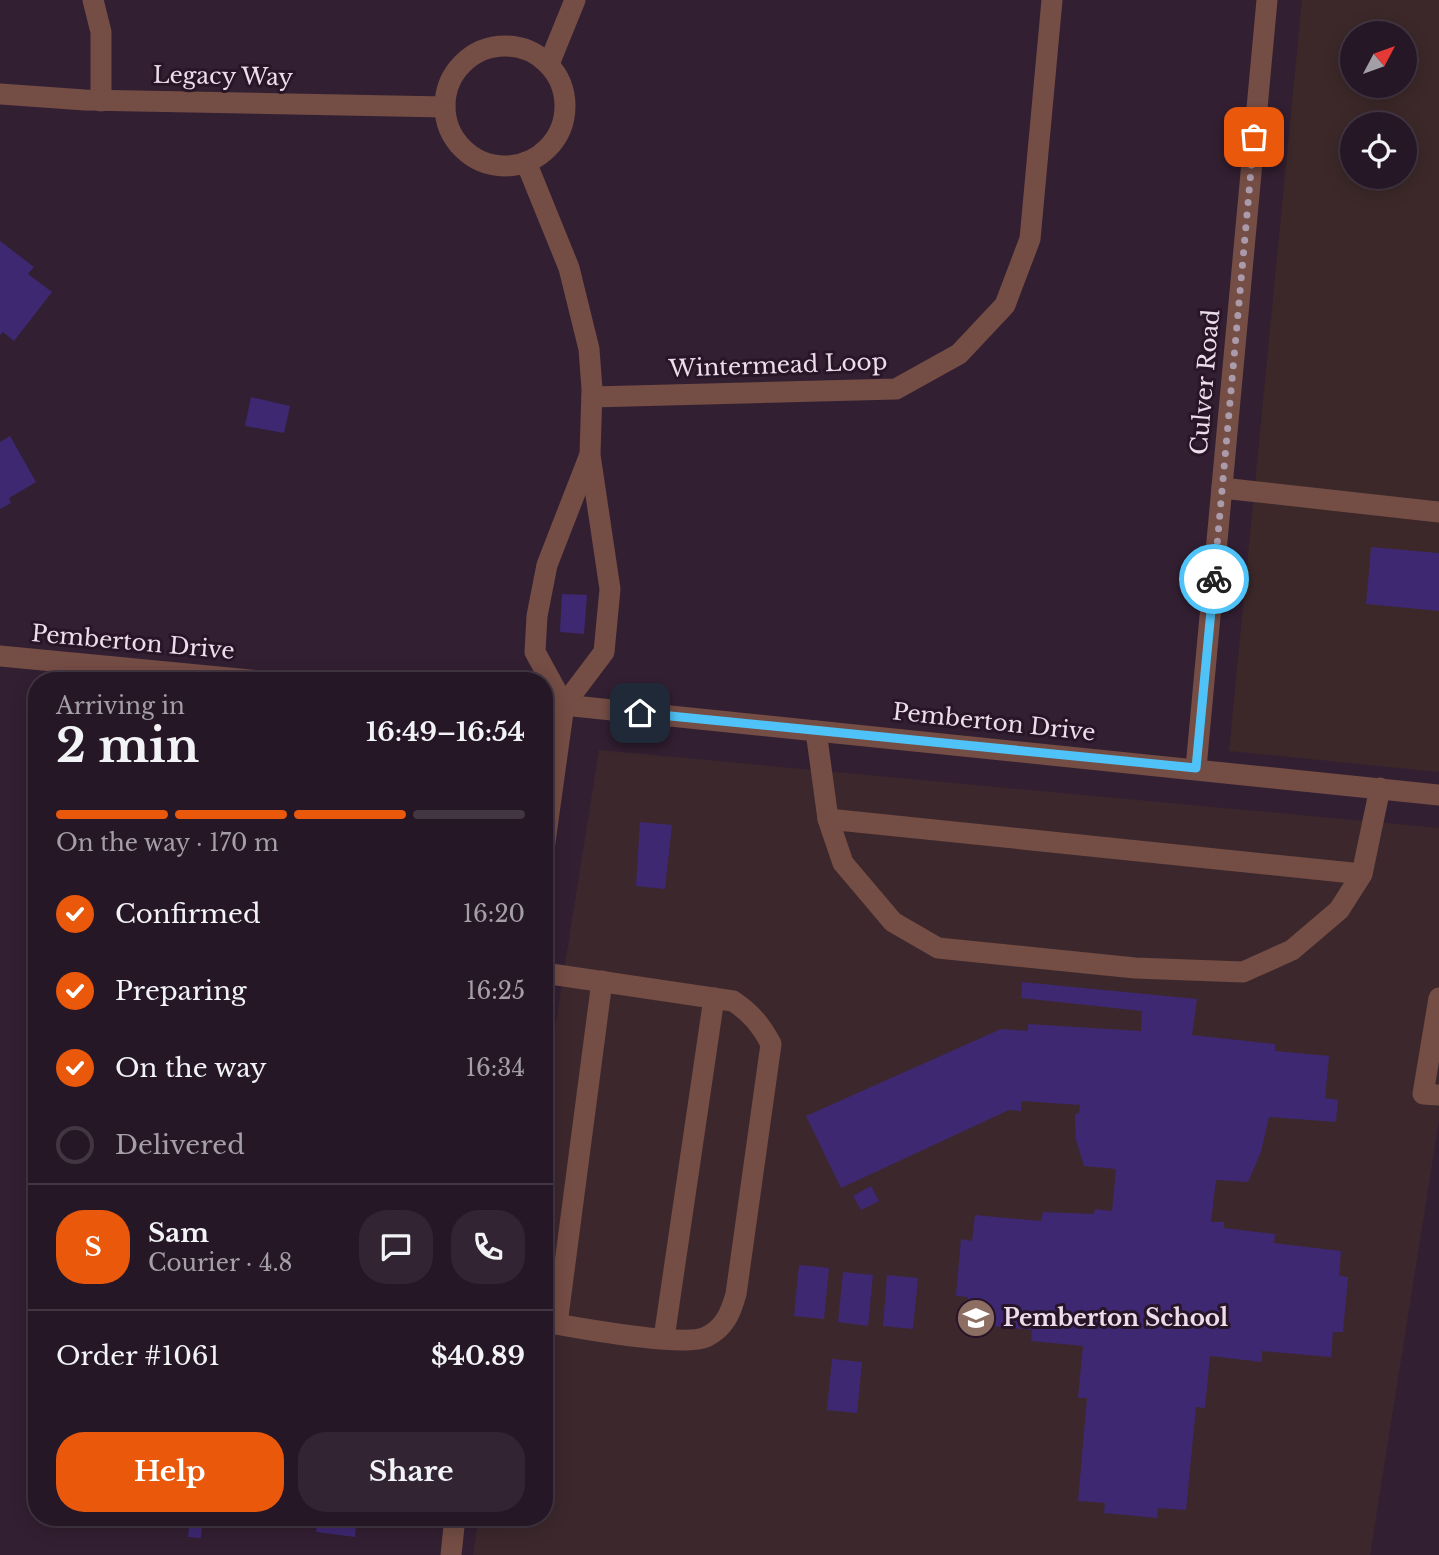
<!DOCTYPE html>
<meta charset="utf-8">
<style>
body{margin:0;font-family:"Libre Baskerville",serif;background:#322432;color:#f1f3f6;height:100vh;display:flex;flex-direction:column;font-size:26px;white-space:nowrap}
*{box-sizing:border-box;margin:0}
p{font-size:23px;color:#a49fa7}
.icon{flex:none;width:38px;height:38px;fill:none;stroke:currentColor;stroke-width:2;stroke-linecap:round;stroke-linejoin:round}
.map{position:relative;flex:1;overflow:hidden}
.side{position:absolute;left:28px;top:672px;width:525px;height:854px;display:flex;flex-direction:column;background:#261726;border-radius:28px;box-shadow:0 4px 18px #0003,0 0 0 2px #423643}
.side>*{flex:none}
.needle{width:46px;rotate:49deg}
.tools{position:absolute;left:1340px;top:21px;display:grid;gap:14px}
.tools a{display:grid;place-items:center;width:77px;height:77px;border-radius:50%;background:#261726;box-shadow:0 4px 18px #0003,0 0 0 2px #423643;font-size:35px}
.pin{position:absolute;display:grid;place-items:center;width:60px;height:60px;color:#fff;margin:-30px;border-radius:14px;box-shadow:0 4px 10px #0006}
.courier{position:absolute;display:grid;place-items:center;width:70px;height:70px;margin:-35px;border:5px solid #4fc3f7;border-radius:50%;background:#fff;color:#222;box-shadow:0 2px 9px #0007}
.head em{font-style:normal;font-weight:800}
.head div{display:flex;flex-direction:column-reverse}
.head{display:flex;align-items:center;justify-content:space-between;height:119px;padding:0 28px}
h1{font-size:46px;font-weight:800;line-height:52px}
.bar{display:grid;grid-template-columns:repeat(4,1fr);gap:10px 7px;align-content:center;height:84px;padding:0 28px}
.bar i{height:9px;border-radius:5px;background:#423643}
.bar .selected{background:#ea580c}
.bar p{grid-column:span 4}
.line{display:flex;align-items:center;gap:18px;padding:0 28px;border-top:2px solid #423643}
.line div{flex:1}
.round{display:grid;place-items:center;flex:none;width:74px;height:74px;border-radius:28px;background:#322432}
ol{padding:0 28px;list-style:none}
li{display:flex;align-items:center;gap:21px;height:77px}
li p{margin-inline-start:auto}
li .icon{padding:7px;border-radius:50%;background:#ea580c;color:#fff;stroke-width:4}
li:last-child{color:#a49fa7}
li i{width:38px;height:38px;border:4px solid #423643;border-radius:50%}
.button{display:flex;gap:14px;margin-top:auto;padding:14px 28px}
.button a{flex:1;height:80px;border-radius:28px;background:#ea580c;color:#fff;font-size:28px;font-weight:800;line-height:80px;text-align:center}
.button a+a{background:#322432;color:#f1f3f6}
.map>svg:first-child{display:block}
.commercial{fill:#3c2828;fill-rule:evenodd}
.education{fill:#3c282c}
.building{fill:#3e2872}
.lines{fill:none;stroke-linecap:round;stroke-linejoin:round}
.minor{stroke:#744d45;stroke-width:21}
.done{stroke:#ab9aaa;stroke-width:7;stroke-dasharray:0 12.6}
.route{stroke:#4fc3f7;stroke-width:9}
.labels{text-anchor:middle;dominant-baseline:central;stroke-width:6;stroke-linejoin:round;paint-order:stroke}
.street-label{font-size:23px;fill:#ebddea;stroke:#291528}
.poi-label{font-size:23px;font-weight:bold;fill:#ebddea;stroke:#291528;text-anchor:start}
</style>
<div class="map">
<svg width="1439" height="1555" viewBox="0 0 1439 1555">
<rect width="100%" height="100%" fill="#331f32"/>
<path class="commercial" d="M1302,0H1439V772L1229,751ZM1353,33H1405V86H1353ZM1353,124H1405V177H1353Z"/>
<polygon class="education" points="599,750 1439,828 1439,1120 1370,1555 473,1555 479,1517 544,1517 544,1097"/>
<g class="building">
<polygon points="0,241 34,267 28,274 52,292 14,341 3,332 0,335"/>
<polygon points="251,397 290,406 284,433 245,426"/>
<polygon points="10,436 36,482 9,498 11,503 0,509 0,442"/>
<polygon points="1371,547 1439,553 1439,611 1366,604"/>
<polygon points="562,594 587,595 584,634 560,632"/>
<polygon points="640,822 672,825 665,889 636,886"/>
<polygon points="1022,982 1197,999 1192,1035 1275,1044 1275,1051 1329,1056 1325,1098 1338,1100 1336,1122 1269,1117 1261,1152 1248,1182 1216,1180 1211,1222 1224,1222 1224,1228 1275,1234 1274,1243 1341,1251 1339,1276 1348,1277 1343,1332 1333,1332 1331,1357 1262,1351 1262,1362 1210,1356 1205,1408 1196,1407 1186,1510 1158,1508 1157,1518 1104,1513 1105,1503 1078,1501 1087,1398 1078,1398 1083,1346 1031,1341 1032,1330 965,1323 968,1297 956,1296 961,1239 972,1241 975,1215 1041,1221 1043,1212 1094,1214 1095,1209 1112,1211 1116,1169 1084,1166 1076,1140 1075,1114 1079,1113 1080,1105 1022,1101 1021,1111 1009,1110 841,1188 806,1116 1001,1029 1028,1031 1028,1024 1141,1031 1142,1011 1021,998"/>
<polygon points="871,1186 879,1201 861,1210 853,1196"/>
<polygon points="799,1265 829,1268 824,1319 794,1316"/>
<polygon points="843,1272 873,1275 868,1326 838,1322"/>
<polygon points="887,1275 918,1278 913,1329 883,1326"/>
<polygon points="832,1359 862,1362 857,1413 827,1410"/>
<polygon points="190,1517 203,1517 201,1538 188,1537"/>
<polygon points="318,1517 357,1517 355,1537 316,1532"/>
</g>
<g class="lines">
<g class="minor">
<polyline points="93,0 101,32 101,101"/>
<circle cx="505" cy="106" r="60"/>
<polyline points="549,64 575,0"/>
<polyline points="0,94 85,100 445,107"/>
<polyline points="526,162 569,268 589,349 592,389 590,455 610,589 604,652 564,705 544,849"/>
<polyline points="592,397 896,389 959,354 1005,305 1030,239 1052,0"/>
<polyline points="1222,488 1439,512"/>
<polyline points="0,656 262,681"/>
<polyline points="544,703 1439,795"/>
<polyline points="564,705 535,652 537,616 547,565 589,457"/>
<polyline points="816,731 828,819 843,863 893,922 938,948 1135,968 1243,972 1292,950 1339,910 1362,874 1380,788"/>
<polyline points="1196,768 1267,0"/>
<polyline points="828,819 1362,874"/>
<path d="M544,973L733,1001C751,1013 761,1025 771,1044L736,1294C731,1312 725,1328 706,1337C682,1348 576,1327 544,1322"/>
<polyline points="1439,998 1423,1094 1439,1095"/>
<polyline points="557,1324 602,981"/>
<polyline points="664,1338 714,998"/>
<polyline points="451,1555 455,1517"/>
</g>
</g>
<g class="lines">
<polyline class="done" points="1214,579 1254,137"/>
<polyline class="route" points="640,713 1196,768 1214,579"/>
</g>
<defs>
<g id="school-disc" transform="scale(2.0125)"><circle r="9.5" fill="#8d6e63" stroke="#291528"/><path d="M0-5L7-2L0 1L-7-2ZM-4 1L0 2.5L4 1V4Q0 6-4 4Z" fill="#fff"/></g>
</defs>
<g fill-rule="evenodd">
<use href="#school-disc" x="976" y="1318"/>
</g>
<g class="labels">
<g class="street-label">
<text transform="translate(223 76) rotate(1)">Legacy Way</text>
<text transform="translate(778 365) rotate(-2)">Wintermead Loop</text>
<text transform="translate(1205 382) rotate(-85)">Culver Road</text>
<text transform="translate(133 642) rotate(5)">Pemberton Drive</text>
<text transform="translate(994 722) rotate(6)">Pemberton Drive</text>
</g>
<g class="poi-label">
<text x="1003" y="1318">Pemberton School</text>
</g>
</g>
</svg>
<div class="tools">
<a><svg class="needle" viewBox="-14 -14 28 28"><path d="M0-13l5 13h-10z" fill="#e53935"/><path d="M0 13l5-13h-10z" fill="#a49fa7"/></svg></a>
<a><svg class="icon" aria-label="locate" viewBox="0 0 24 24"><circle cx="12" cy="12" r="6"/><path d="M12 2v4M12 18v4M2 12h4M18 12h4"/></svg></a>
</div>
<div class="pin" style="left:1254px;top:137px;background:#ea580c"><svg class="icon" aria-label="bag" viewBox="0 0 24 24"><path d="M5 8h14l-1 12H6zM9 8a3 3 0 0 1 6 0"/></svg></div>
<div class="pin" style="left:640px;top:713px;background:#1f2937"><svg class="icon" aria-label="home" viewBox="0 0 24 24"><path d="M3 11l9-7 9 7M6 9v11h12V9"/></svg></div>
<div class="courier" style="left:1214px;top:579px"><svg class="icon" aria-label="bike" viewBox="0 0 24 24"><circle cx="6" cy="16" r="4"/><circle cx="18" cy="16" r="4"/><path d="M6 16l4-8h5l3 8M10 8l3 8H6M13 5h3"/></svg></div>
<section class="side">
<div class="head"><div><h1>2 min</h1><p>Arriving in</p></div><em>16:49–16:54</em></div>
<div class="bar"><i class="selected"></i><i class="selected"></i><i class="selected"></i><i></i><p>On the way · 170 m</p></div>
<ol>
<li><svg class="icon" aria-label="check" viewBox="0 0 24 24"><path d="M5 12l5 5 9-10"/></svg>Confirmed<p>16:20</p></li>
<li><svg class="icon" aria-label="check" viewBox="0 0 24 24"><path d="M5 12l5 5 9-10"/></svg>Preparing<p>16:25</p></li>
<li><svg class="icon" aria-label="check" viewBox="0 0 24 24"><path d="M5 12l5 5 9-10"/></svg>On the way<p>16:34</p></li>
<li><i></i>Delivered</li>
</ol>
<div class="line" style="height:126px"><b class="round" style="background:#ea580c;color:#fff">S</b><div><b>Sam</b><p>Courier · 4.8</p></div><a class="round"><svg class="icon" aria-label="chat" viewBox="0 0 24 24"><path d="M4 5h16v11H9l-5 4z"/></svg></a><a class="round"><svg class="icon" aria-label="phone" viewBox="0 0 24 24"><path d="M5 4h4l2 5-3 2q2 4 5 5l2-3 5 2v4C11 20 4 13 5 4z"/></svg></a></div>
<div class="line" style="height:91px"><div>Order #1061</div><b>$40.89</b></div>
<div class="button"><a>Help</a><a>Share</a></div>
</section>
</div>
